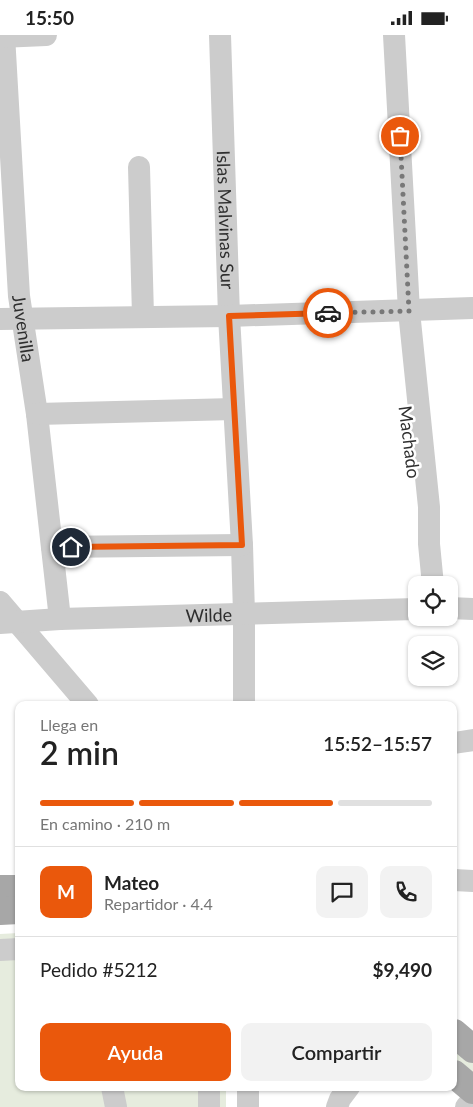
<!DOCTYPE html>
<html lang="es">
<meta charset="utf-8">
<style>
body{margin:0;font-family:Lato,sans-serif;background:#f2f2f2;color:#222;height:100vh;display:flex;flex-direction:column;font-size:19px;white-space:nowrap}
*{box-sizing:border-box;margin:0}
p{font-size:16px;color:#767676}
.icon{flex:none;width:28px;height:28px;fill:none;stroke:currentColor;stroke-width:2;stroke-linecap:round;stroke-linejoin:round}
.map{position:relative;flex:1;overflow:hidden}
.panel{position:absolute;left:15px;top:666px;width:442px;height:390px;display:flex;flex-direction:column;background:#fff;border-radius:10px;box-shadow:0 1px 4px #0004}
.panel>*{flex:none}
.fabs{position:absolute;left:408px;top:541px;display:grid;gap:10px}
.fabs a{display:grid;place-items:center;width:50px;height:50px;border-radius:10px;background:#fff;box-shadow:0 1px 4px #0004;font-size:25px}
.pin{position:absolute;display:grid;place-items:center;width:42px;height:42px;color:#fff;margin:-21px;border:2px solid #fff;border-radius:50%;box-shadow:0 1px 5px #0007}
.courier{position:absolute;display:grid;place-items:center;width:50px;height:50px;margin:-25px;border:4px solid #ea580c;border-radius:50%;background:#fff;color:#222;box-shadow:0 1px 6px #0007}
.headline em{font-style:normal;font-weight:600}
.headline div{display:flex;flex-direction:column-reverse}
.headline{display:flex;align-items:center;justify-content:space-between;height:85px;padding:0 25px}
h1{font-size:32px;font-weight:600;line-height:38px}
.bar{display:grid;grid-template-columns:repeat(4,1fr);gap:8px 5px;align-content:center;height:60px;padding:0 25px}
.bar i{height:6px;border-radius:4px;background:#e0e0e0}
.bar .selected{background:#ea580c}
.bar p{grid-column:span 4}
.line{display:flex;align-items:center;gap:12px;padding:0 25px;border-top:1px solid #e0e0e0}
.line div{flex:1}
.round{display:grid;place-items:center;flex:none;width:52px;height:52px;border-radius:10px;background:#f2f2f2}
.primary-button{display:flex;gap:10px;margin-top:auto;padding:10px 25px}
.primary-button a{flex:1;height:58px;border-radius:10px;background:#ea580c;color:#fff;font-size:20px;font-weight:600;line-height:58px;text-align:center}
.primary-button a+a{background:#f2f2f2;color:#222}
.status{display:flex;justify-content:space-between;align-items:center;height:35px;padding:0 25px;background:#fff;direction:ltr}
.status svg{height:14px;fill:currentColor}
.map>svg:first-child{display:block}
.green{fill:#e6ecde}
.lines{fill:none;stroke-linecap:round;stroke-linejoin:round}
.minor{stroke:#ccc;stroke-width:22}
.major{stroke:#a7a7a7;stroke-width:28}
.done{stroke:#787878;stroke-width:5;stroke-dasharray:0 9}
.route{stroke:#ea580c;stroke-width:6}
.labels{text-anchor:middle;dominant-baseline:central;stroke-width:5;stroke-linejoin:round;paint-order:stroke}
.street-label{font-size:18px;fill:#2f2f2f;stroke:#fff}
</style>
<div class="status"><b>15:50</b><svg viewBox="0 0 49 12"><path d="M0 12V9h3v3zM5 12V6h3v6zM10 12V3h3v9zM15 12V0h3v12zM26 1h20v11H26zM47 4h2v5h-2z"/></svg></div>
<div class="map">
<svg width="473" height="1072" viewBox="0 0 473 1072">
<rect width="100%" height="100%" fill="#fff"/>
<g class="green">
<polygon points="19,898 19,1052 226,1053 226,1072 0,1072 0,899"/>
<polygon points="454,998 473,1014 473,1055 454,1039"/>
</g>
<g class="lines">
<g class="minor">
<path id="s1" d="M4,0L19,261L37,379L60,584"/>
<path id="s2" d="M220,0L229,281L242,510L244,579V670"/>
<polyline points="394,0 409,276 429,472 429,509 433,550"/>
<polyline points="0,2 46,0"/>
<polyline points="139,132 143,281"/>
<polyline points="0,284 229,281 473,273"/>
<polyline points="37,379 234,374"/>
<polyline points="52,512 242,510"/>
<polyline points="0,567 88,670"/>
<polyline points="449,573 473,574"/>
<path id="s3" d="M0,588L60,584L416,574"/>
<polyline points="454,708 473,705"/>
<polyline points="454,845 473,846"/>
<polyline points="0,915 19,914"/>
<polyline points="112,1052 116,1072"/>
<polyline points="209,1052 209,1072"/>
<polyline points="248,1052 248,1072"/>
<polyline points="337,1072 340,1064 349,1052"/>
<polyline points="466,1072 473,1064"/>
</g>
<g class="major">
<polyline points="0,854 19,854"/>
<polyline points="0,876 19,875"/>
<polyline points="454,998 473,1014"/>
<polyline points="454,1039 473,1055"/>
</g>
</g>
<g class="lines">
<polyline class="done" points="328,278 409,276 400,101"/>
<polyline class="route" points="71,512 242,510 229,281 328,278"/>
</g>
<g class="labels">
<g class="street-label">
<text stroke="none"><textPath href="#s2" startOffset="185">Islas Malvinas Sur</textPath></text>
<text stroke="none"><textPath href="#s1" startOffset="294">Juvenilla</textPath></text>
<text transform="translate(410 407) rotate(83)">Machado</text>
<text stroke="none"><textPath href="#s3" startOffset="209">Wilde</textPath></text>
</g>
</g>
</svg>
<div class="fabs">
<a><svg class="icon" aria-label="locate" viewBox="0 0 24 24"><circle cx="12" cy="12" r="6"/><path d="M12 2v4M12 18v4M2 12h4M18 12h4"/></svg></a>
<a><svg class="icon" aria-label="layers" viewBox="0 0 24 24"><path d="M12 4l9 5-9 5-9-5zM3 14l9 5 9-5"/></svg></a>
</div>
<div class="pin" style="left:400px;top:101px;background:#ea580c"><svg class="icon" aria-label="bag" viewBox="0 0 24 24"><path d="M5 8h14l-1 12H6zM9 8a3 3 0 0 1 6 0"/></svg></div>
<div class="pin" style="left:71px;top:512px;background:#1f2937"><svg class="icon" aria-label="home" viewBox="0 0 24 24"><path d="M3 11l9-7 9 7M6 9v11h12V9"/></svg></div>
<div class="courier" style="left:328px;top:278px"><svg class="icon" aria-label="car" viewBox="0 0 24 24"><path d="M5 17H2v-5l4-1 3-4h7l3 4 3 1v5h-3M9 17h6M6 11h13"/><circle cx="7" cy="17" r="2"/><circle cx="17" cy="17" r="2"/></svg></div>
<section class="panel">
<div class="headline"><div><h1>2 min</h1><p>Llega en</p></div><em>15:52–15:57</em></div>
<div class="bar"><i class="selected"></i><i class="selected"></i><i class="selected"></i><i></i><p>En camino · 210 m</p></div>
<div class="line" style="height:90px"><b class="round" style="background:#ea580c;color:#fff">M</b><div><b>Mateo</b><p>Repartidor · 4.4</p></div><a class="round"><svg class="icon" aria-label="chat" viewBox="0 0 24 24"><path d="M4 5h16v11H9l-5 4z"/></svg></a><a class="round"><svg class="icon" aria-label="phone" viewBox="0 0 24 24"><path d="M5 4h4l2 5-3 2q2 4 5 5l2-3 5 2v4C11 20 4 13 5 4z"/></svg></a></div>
<div class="line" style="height:65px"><div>Pedido #5212</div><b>$9,490</b></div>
<div class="primary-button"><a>Ayuda</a><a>Compartir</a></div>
</section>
</div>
